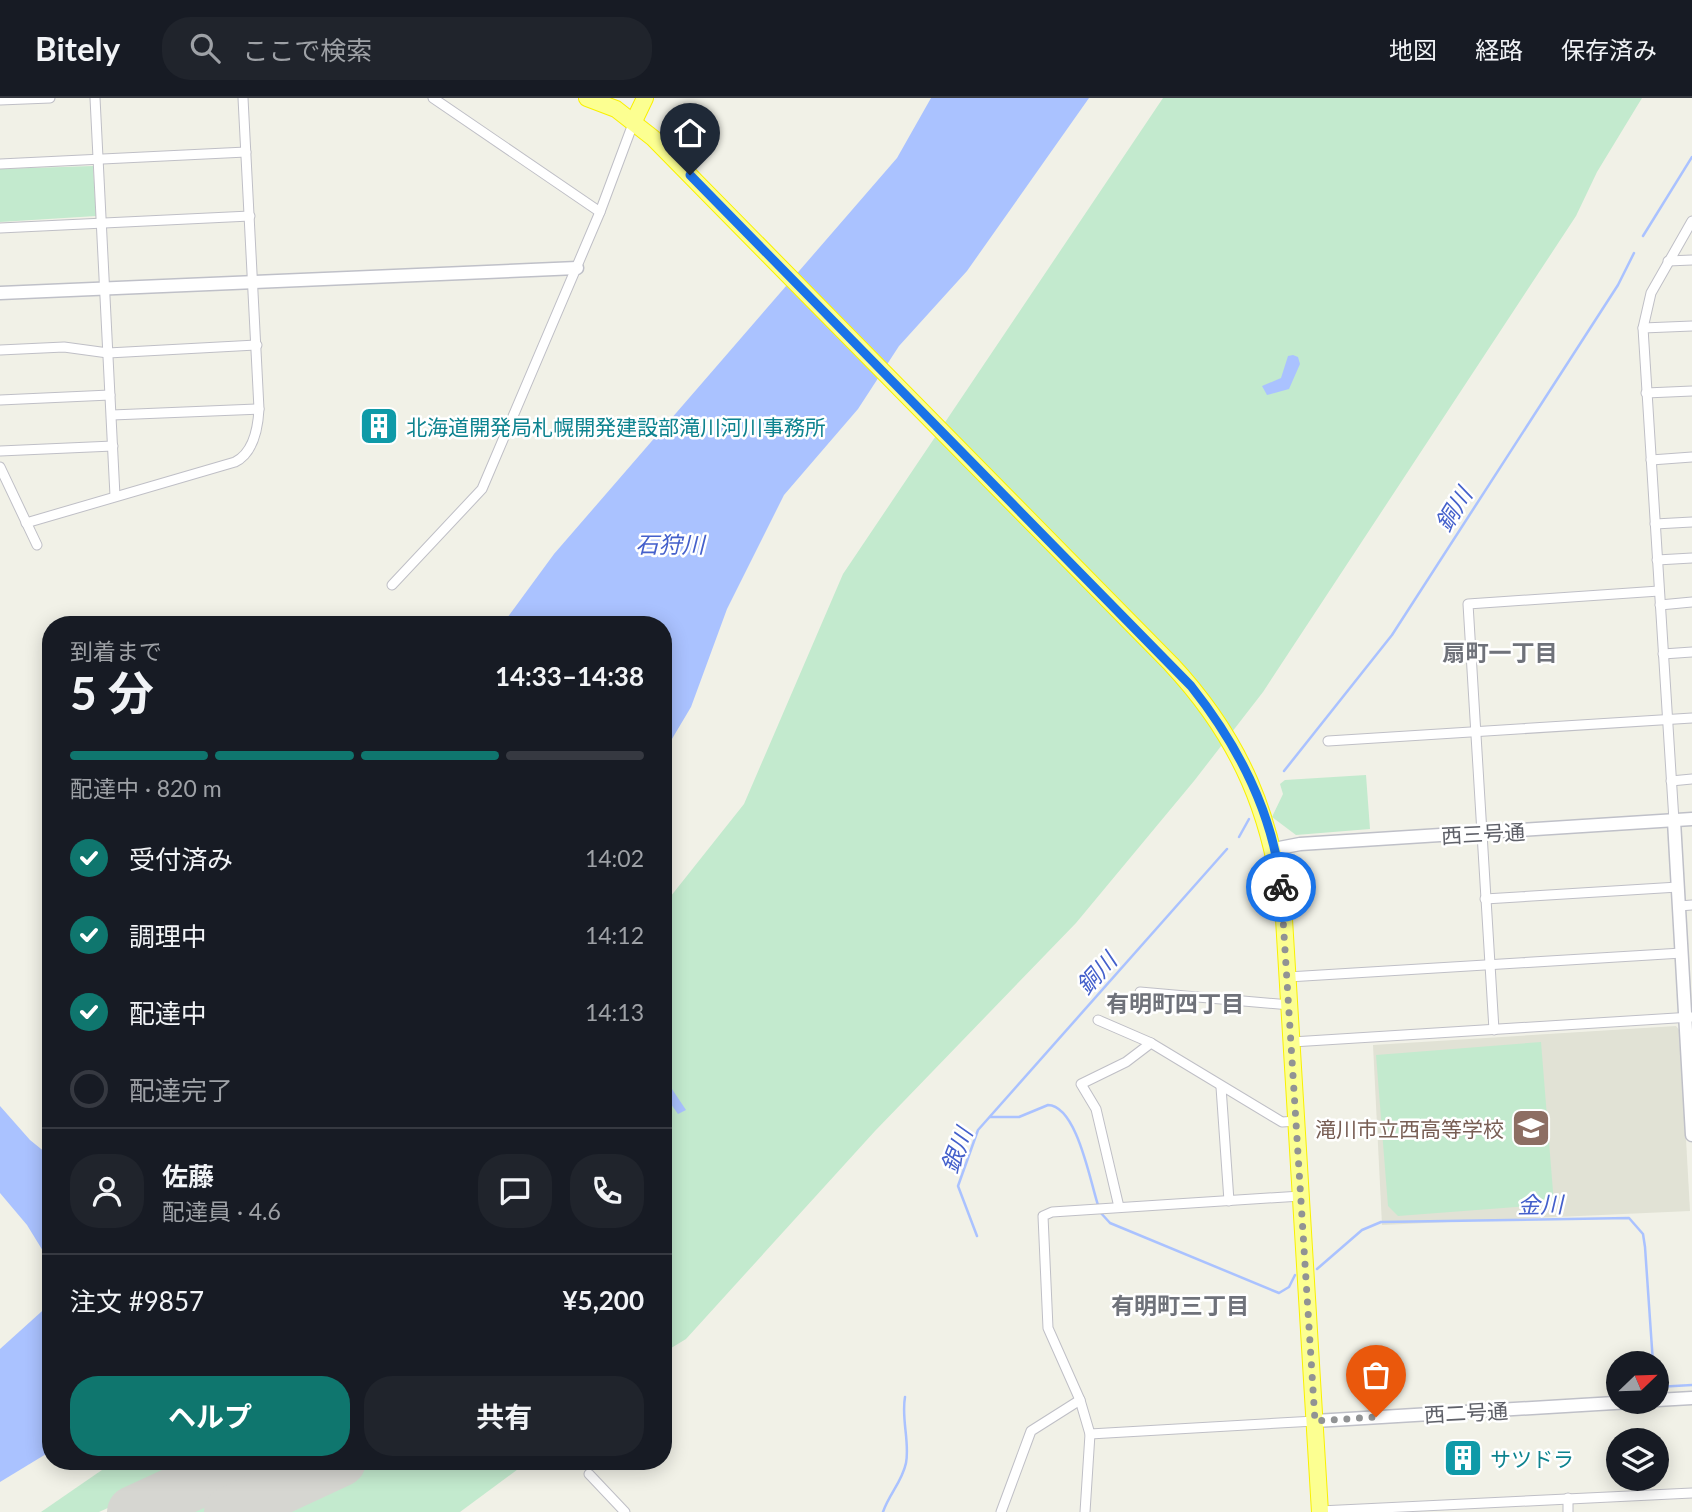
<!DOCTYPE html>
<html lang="ja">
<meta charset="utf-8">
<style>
body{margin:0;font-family:Lato,"Noto Sans JP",sans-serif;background:#20242c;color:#f1f3f6;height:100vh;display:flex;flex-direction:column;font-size:26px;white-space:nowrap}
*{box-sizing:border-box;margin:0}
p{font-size:23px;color:#9ea1a6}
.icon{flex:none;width:38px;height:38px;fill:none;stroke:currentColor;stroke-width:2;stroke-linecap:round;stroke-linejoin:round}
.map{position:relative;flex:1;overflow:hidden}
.sheet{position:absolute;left:42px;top:518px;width:630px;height:854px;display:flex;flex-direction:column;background:#171b24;border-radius:28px;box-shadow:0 4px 18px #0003}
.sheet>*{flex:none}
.needle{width:46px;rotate:67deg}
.controls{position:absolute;left:1606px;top:1253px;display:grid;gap:14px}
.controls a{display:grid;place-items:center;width:63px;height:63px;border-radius:50%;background:#171b24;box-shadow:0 4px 18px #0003;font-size:35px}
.pin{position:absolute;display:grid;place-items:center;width:60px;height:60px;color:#fff;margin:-72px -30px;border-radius:50% 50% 50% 0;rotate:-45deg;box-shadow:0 0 7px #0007}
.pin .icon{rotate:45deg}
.courier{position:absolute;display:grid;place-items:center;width:70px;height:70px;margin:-35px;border:5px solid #1a73e8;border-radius:50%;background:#fff;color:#222;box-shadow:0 2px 9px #0007}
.headline em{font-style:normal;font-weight:700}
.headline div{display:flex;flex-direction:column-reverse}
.headline{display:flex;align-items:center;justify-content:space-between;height:119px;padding:0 28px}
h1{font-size:46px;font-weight:700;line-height:52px}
.bar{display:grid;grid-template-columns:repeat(4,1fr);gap:10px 7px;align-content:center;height:84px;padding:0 28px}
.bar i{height:9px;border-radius:5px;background:#363941}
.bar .on{background:#0f766e}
.bar p{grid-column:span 4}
.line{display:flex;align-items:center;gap:18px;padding:0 28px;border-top:2px solid #363941}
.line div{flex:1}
.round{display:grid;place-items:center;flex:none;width:74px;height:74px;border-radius:28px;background:#20242c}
ol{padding:0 28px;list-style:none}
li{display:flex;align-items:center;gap:21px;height:77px}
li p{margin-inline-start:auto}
li .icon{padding:7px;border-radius:50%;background:#0f766e;color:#fff;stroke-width:4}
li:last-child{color:#9ea1a6}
li i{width:38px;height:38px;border:4px solid #363941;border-radius:50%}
.button{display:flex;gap:14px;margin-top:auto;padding:14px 28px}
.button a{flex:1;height:80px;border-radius:28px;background:#0f766e;color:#fff;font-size:28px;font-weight:700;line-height:80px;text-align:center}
.button a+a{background:#20242c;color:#f1f3f6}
header{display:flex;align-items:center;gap:42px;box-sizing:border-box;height:98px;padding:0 35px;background:#171b24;border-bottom:2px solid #363941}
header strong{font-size:33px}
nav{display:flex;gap:38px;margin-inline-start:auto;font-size:24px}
.search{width:490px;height:63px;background:#20242c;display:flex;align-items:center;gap:18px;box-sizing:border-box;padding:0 24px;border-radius:28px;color:#9ea1a6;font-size:26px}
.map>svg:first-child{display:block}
.education{fill:#e1e2d5}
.green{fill:#c3eace}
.water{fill:#aac2ff}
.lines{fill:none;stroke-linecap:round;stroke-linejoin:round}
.stream{stroke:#aac2ff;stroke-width:2.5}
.runway{stroke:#d6d6d1;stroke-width:52}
.street-casing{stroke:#bfbfc6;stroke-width:11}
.secondary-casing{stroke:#bfc0c8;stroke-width:15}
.highway-casing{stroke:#f9f100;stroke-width:18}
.street{stroke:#fff;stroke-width:9}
.secondary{stroke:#fff;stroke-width:12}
.highway{stroke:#fcff91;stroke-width:16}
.done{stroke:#919394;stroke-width:7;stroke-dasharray:0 12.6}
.route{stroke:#1a73e8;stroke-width:9}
.labels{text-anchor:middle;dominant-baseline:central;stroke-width:5;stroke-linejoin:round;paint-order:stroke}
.culture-label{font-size:21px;fill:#0d838f;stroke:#fff;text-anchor:start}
.street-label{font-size:21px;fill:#5e6068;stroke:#fff}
.education-label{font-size:21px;fill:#785e54;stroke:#fff;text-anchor:end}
.water-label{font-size:23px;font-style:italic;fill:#4460cb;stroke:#fff}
.neighbourhood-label{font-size:23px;font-weight:bold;fill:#6f727a;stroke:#fff}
</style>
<header>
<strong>Bitely</strong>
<div class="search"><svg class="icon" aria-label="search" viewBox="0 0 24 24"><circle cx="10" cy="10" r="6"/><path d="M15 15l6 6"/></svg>ここで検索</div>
<nav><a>地図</a><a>経路</a><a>保存済み</a></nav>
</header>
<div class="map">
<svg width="1692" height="1414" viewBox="0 0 1692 1414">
<rect width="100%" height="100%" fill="#f1f1e7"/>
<polygon class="education" points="1676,928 1680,933 1690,1113 1382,1127 1373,947"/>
<g class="green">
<polygon points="1163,0 1642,0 1597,74 1576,118 1263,594 1194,683 1076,825 875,1033 686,1241 663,1255 663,808 744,706 843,476"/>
<polygon points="93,68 96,118 0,124 0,71"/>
<polygon points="1366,677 1370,731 1296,737 1272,719 1283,696 1280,686 1285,682"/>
<polygon points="1541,944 1554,1106 1398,1118 1388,1108 1376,957"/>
<polygon points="115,1363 204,1363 192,1372 99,1414 41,1414"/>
<polygon points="229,1363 239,1363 242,1369 155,1414 108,1414 194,1375"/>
<polygon points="284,1363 529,1363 460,1414 162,1414"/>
</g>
<g class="water">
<polygon points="931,0 1089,0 967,173 899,248 858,311 784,397 727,511 691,609 663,656 663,527 502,527 554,456 897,60"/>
<polygon points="1293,257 1298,259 1300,266 1289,291 1267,297 1262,288 1281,280 1288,258"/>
<polygon points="668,928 668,985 686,1012 678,1016 663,995 663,929"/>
<polygon points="0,1008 30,1042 51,1059 51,1166 27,1127 0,1095"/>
<polygon points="51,1205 51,1353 0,1384 0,1251"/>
</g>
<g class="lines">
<g class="stream">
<polyline points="1643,138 1692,59"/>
<polyline points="1284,673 1392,537 1618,187 1634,155"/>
<polyline points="1239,739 1249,721"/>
<path d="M990,1019H1019L1048,1007C1077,1008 1090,1083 1098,1107"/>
<polyline points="1100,1114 1110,1125 1279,1195 1289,1189 1295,1177"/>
<polyline points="977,1138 958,1088 978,1032 1227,751"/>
<polyline points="1317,1171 1362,1132 1381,1124 1629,1120 1643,1136 1645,1149 1653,1265"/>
<polyline points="1657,1289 1692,1287"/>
<path d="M883,1414C889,1396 902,1384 906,1365C910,1344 901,1321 905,1299"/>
</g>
<g class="runway">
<polyline points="133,1414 244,1363"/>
<polyline points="230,1414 340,1363"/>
</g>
<g class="street-casing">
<g id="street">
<polyline points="95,0 115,398"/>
<polyline points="433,0 600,114"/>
<polyline points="0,2 50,0"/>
<polyline points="0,66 246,54"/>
<polyline points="0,130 250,118"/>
<polyline points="1668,163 1692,162"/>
<polyline points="1643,230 1692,228"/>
<polyline points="0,252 64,249 108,255 257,247"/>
<polyline points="1646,295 1692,293"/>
<polyline points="0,302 110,297"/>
<polyline points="112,317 259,311"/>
<polyline points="0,353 113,348"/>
<polyline points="1651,362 1692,359"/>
<polyline points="0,369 37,447"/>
<path d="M26,425L235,364C253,355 258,330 259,311L243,0"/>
<polyline points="1655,426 1692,424"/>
<polyline points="1657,462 1692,460"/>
<polyline points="392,487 482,391 600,114 634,23"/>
<polyline points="1660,507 1692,504"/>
<polyline points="1663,556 1692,554"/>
<polyline points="1328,643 1692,620"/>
<polyline points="1671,683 1692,681"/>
<polyline points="1674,723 1643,230 1651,195 1692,123"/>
<polyline points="1485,801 1678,789"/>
<polyline points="1679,808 1692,807"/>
<polyline points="1288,879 1682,855"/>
<polyline points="1140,894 1290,907"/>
<polyline points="1098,922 1151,945 1282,1024 1297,1023"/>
<polyline points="1494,932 1468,506 1659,493"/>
<polyline points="1292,944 1692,919"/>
<polyline points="1221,989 1229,1103"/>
<polyline points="1119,1109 1096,1011 1081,986 1126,964 1151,945"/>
<polyline points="1090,1336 1315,1323"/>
<polyline points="589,1376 625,1414"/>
<polyline points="1568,1400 1568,1414"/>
<polyline points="1320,1413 1692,1395"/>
<polyline points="1001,1414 1031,1333 1080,1302"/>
<polyline points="1085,1414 1090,1336 1080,1302 1048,1230 1043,1118 1052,1114 1301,1098"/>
</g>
</g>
<g class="secondary-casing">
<g id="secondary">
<polyline points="0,195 577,170"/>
<polyline points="1674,723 1692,1037"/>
<polyline points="1274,751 1300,746 1692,721"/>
<polyline points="1657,1302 1692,1300"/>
<polyline points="1315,1323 1631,1304"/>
</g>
</g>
<g class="highway-casing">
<g id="highway">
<path d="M587,0L616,11L653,40L1171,566C1241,641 1273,719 1284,821L1320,1414"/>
<polyline points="634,23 645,0"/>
</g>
</g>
<use href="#street" class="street"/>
<use href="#secondary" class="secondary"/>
<use href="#highway" class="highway"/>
</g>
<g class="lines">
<polyline class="done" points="1281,789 1315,1323 1376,1319"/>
<path class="route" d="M690,77L1191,588C1237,646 1273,715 1281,789"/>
</g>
<defs>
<g id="building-square" transform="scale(2.0125)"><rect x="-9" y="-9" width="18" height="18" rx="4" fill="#0f9aa8" stroke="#fff"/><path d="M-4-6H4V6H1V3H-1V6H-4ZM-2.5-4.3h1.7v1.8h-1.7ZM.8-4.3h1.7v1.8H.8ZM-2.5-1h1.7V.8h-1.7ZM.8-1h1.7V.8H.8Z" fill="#fff"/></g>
<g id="school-square" transform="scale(2.0125)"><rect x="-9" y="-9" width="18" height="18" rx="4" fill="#8d6e63" stroke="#fff"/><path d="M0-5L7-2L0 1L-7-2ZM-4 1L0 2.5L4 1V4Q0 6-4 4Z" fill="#fff"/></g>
</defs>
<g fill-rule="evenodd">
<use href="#building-square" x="379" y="328"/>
<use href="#school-square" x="1531" y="1030"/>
<use href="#building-square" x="1463" y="1360"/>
</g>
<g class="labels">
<g class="culture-label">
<text x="406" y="328">北海道開発局札幌開発建設部滝川河川事務所</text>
<text x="1490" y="1360">サツドラ</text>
</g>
<g class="street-label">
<text transform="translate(1483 735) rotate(-3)">西三号通</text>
<text transform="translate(1466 1314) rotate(-3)">西二号通</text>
</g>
<g class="education-label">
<text x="1504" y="1030">滝川市立西高等学校</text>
</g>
<g class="water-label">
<text transform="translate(1453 411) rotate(-58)">銅川</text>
<text x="670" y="446">石狩川</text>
<text transform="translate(1096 875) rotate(-48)">銅川</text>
<text transform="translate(956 1052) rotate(-69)">銀川</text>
<text transform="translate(1540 1106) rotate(-1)">金川</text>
</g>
<g class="neighbourhood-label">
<text x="1500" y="554">扇町一丁目</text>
<text x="1175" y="905">有明町四丁目</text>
<text x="1180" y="1207">有明町三丁目</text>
</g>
</g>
</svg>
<div class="controls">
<a><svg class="needle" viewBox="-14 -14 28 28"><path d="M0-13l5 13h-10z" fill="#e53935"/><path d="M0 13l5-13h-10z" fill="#9ea1a6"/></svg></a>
<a><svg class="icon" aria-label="layers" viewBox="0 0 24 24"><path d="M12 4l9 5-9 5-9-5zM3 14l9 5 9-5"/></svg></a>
</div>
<div class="pin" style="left:1376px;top:1319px;background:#ea580c"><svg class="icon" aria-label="bag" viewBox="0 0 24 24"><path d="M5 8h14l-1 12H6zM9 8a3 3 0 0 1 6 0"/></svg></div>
<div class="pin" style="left:690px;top:77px;background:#1f2937"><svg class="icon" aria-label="home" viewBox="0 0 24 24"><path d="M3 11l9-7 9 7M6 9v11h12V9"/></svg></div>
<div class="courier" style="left:1281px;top:789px"><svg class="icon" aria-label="bike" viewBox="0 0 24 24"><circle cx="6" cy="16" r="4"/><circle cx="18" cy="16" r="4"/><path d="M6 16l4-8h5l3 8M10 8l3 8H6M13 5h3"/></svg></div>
<section class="sheet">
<div class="headline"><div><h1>5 分</h1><p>到着まで</p></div><em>14:33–14:38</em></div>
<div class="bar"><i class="on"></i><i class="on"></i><i class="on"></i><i></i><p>配達中 · 820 m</p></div>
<ol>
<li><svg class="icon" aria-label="check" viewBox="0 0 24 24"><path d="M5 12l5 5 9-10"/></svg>受付済み<p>14:02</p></li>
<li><svg class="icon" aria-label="check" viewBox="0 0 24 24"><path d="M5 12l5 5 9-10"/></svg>調理中<p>14:12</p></li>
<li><svg class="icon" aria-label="check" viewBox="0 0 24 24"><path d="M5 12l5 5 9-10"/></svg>配達中<p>14:13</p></li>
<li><i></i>配達完了</li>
</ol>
<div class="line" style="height:126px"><a class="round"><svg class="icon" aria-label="person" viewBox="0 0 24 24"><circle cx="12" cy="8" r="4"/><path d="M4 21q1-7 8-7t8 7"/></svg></a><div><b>佐藤</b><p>配達員 · 4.6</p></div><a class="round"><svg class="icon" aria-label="chat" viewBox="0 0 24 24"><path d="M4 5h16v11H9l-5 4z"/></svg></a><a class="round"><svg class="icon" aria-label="phone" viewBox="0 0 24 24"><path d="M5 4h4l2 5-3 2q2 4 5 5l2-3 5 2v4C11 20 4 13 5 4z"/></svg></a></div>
<div class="line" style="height:91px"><div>注文 #9857</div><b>¥5,200</b></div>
<div class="button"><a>ヘルプ</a><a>共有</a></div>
</section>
</div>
